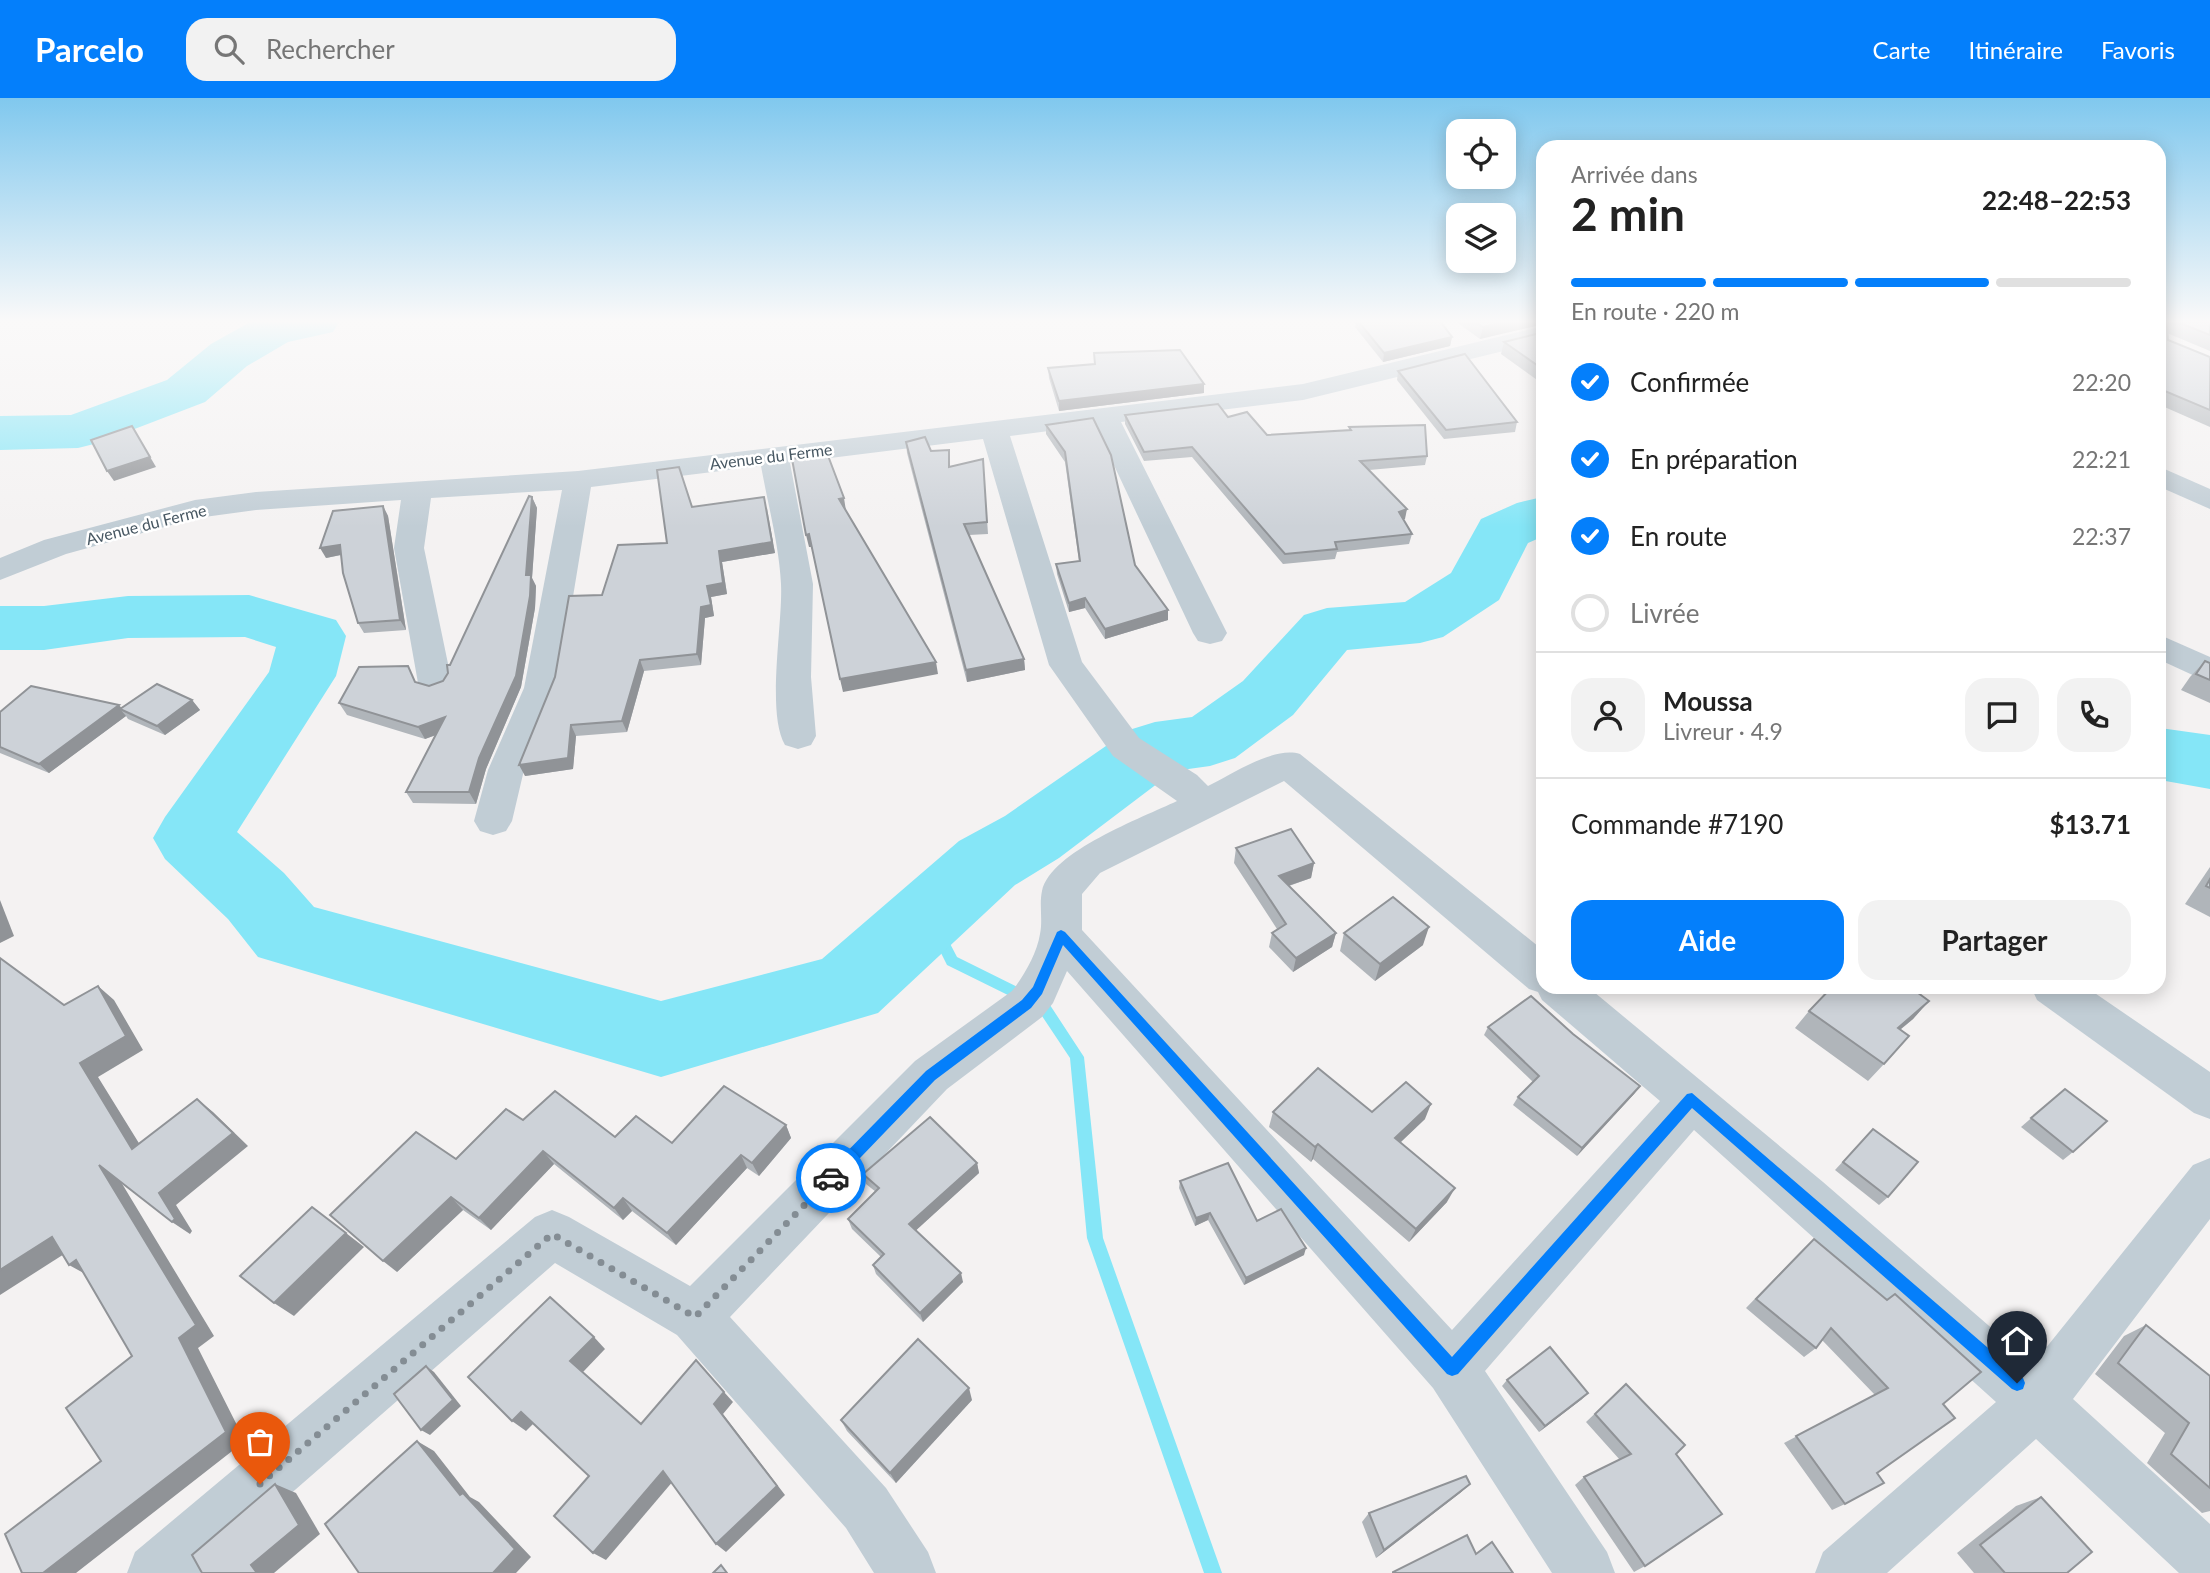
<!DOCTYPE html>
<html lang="fr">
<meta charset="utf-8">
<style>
body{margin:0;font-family:Lato,sans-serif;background:#f2f2f2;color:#222;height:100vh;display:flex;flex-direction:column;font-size:26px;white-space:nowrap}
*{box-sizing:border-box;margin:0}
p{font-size:23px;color:#767676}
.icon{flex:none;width:38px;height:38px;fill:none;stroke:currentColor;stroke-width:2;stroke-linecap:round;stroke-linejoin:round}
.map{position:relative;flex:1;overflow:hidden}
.details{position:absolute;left:1536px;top:42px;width:630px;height:854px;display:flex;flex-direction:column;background:#fff;border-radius:21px;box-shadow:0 4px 18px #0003}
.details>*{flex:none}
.controls{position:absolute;left:1446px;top:21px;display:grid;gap:14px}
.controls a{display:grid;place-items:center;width:70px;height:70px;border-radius:14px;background:#fff;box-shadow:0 4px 18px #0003;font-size:35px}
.pin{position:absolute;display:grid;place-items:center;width:60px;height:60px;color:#fff;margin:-72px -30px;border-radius:50% 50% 50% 0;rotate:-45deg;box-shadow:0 0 7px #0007}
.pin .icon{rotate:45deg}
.courier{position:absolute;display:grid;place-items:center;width:70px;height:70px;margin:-35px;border:5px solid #047ffb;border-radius:50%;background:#fff;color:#222;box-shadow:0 2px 9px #0007}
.head em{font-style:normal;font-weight:700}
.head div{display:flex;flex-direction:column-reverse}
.head{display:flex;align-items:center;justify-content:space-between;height:119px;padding:0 35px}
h1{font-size:46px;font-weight:700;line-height:52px}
.bar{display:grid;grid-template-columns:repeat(4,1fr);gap:10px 7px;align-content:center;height:84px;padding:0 35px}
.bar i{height:9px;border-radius:5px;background:#e0e0e0}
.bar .selected{background:#047ffb}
.bar p{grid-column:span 4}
.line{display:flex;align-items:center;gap:18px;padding:0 35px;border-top:2px solid #e0e0e0}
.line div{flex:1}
.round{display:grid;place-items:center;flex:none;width:74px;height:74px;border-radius:21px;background:#f2f2f2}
ol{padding:0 35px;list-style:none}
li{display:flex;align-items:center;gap:21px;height:77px}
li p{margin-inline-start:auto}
li .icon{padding:7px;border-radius:50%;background:#047ffb;color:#fff;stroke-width:4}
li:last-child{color:#767676}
li i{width:38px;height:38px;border:4px solid #e0e0e0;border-radius:50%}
.primary-button{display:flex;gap:14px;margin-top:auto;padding:14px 35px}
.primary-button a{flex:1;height:80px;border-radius:21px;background:#047ffb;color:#fff;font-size:28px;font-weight:700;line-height:80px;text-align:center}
.primary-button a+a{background:#f2f2f2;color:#222}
header{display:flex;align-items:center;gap:42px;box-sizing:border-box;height:98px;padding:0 35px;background:#047ffb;color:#fff}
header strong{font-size:33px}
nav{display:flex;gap:38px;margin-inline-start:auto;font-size:24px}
.search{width:490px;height:63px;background:#f2f2f2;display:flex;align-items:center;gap:18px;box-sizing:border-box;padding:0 24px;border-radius:21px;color:#767676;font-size:26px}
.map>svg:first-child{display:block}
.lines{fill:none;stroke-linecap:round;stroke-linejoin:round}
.stream{fill:#85e6f7;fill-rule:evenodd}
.river{fill:#85e6f7;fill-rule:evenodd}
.minor{fill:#c1cdd5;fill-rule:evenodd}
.wall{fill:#b0b5ba}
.shaded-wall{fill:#909397}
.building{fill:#cdd2d8;stroke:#909397;stroke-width:2}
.route{fill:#047ffb}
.done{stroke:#848d94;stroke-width:7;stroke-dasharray:0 12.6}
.labels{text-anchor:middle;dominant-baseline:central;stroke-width:5;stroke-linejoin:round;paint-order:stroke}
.far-street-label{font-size:16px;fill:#475762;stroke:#fff}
</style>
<header>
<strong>Parcelo</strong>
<div class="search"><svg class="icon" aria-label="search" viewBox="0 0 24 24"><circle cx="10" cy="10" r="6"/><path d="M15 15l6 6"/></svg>Rechercher</div>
<nav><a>Carte</a><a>Itinéraire</a><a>Favoris</a></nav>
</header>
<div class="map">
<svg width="2210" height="1475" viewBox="0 0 2210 1475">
<rect width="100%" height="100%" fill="#f4f2f2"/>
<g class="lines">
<polygon class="stream" points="928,812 933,813 957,859 1048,904 1084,959 1103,1140 1222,1475 1204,1475 1087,1140 1070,960 1038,912 947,867 922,817 923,813"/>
<g class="river">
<polygon points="252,223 340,223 333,234 288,244 247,268 205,304 98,345 78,350 0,352 0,318 71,317 167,282 211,246"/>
<polygon points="1538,400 1544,401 1544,438 1528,445 1499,502 1443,539 1420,545 1347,552 1293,617 1235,660 1210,668 1174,673 1059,760 1015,787 878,915 661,979 258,859 228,821 165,761 153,740 165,719 269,574 276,549 245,539 128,540 44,552 0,552 0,508 44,508 128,498 249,497 336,522 346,538 336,578 237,734 284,775 314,809 661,903 822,861 959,743 1005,718 1129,632 1155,624 1192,619 1243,583 1304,517 1327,510 1405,504 1451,475 1481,421 1517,405"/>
<polygon points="2160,630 2210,637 2210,691 2160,682"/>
</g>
<g class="minor">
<path d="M1544,228V243L1303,302L1121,324L1227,535L1222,543L1210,546L1198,543L1193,535L1095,327L1010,338L1082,564L1139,640L1197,677L1208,688C1233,676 1273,648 1300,656L1544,853V889H1588L1823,1084L2033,1266L2193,1067L2210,1060V1121L2073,1301L2210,1426V1475H2179L2036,1341L1887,1475H1815L1823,1454L1996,1304L1694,1032L1485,1273L1607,1454L1615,1475H1552L1433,1290L1067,873L1053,905L1042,919L947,991L730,1219L886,1390L928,1454L936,1475H874L846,1430L677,1237L555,1165L200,1475H127L135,1454L535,1119L552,1112L569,1119L690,1188L915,963L1012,893C1024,878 1037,855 1040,836C1043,822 1039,807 1042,793C1051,753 1142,720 1177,703L1113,658L1049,567L983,341L790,365L813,486L811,579L816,638L811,647L798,651L785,647C766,615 783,526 781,486C779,447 768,407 761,368L591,389L558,590L524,672L512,723L506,733L493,737L480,733L474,723L488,672L524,590L562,392L431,400L424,450L452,585L447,593L435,597L423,593L418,585L394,450L401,402L256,412L197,420L66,456L0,482V460L44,442L195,402L256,394L578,373L1303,286ZM1284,683L1529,891L1538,894L1542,902L1660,1003L1452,1232L1082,832V796L1100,775Z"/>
<polygon points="2160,369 2210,391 2210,411 2160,389"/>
<polygon points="2160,537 2210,559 2210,585 2160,562"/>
<polygon points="2031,889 2086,889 2210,974 2210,1021 2194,1015 2037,902"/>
</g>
</g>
<g class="wall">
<polygon points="1356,223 1440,223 1452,239 1450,248 1383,264 1355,229"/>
<polygon points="1455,223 1544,223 1480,241"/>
<polygon points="2160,223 2210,223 2210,253 2167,235 2168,242 2210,259 2210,329 2160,307"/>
<polygon points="1544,234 1544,287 1501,256 1504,244"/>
<polygon points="1094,255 1204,295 1059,313 1049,280 1048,270 1094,266"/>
<polygon points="1398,273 1517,324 1515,334 1444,341 1397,282"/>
<polygon points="1125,317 1228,319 1267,337 1349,332 1349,329 1427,358 1425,367 1369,372 1405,421 1403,421 1412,436 1409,446 1337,454 1335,461 1283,466 1192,359 1144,363 1125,326"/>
<polygon points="1093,320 1135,467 1168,512 1168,522 1105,541 1085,510 1069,514 1057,476 1056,466 1079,463 1065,364 1046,336 1046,327"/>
<polygon points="906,344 950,369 983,361 988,436 969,437 1024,561 1025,572 967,584 907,355"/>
<polygon points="532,399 537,410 532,480 536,488 535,510 521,589 486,671 476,706 413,705 406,694 436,637 425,641 347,617 339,605 417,584 429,588 443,583 448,575"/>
<polygon points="383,408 388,418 406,532 364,535 358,525 341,457 326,460"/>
<polygon points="692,409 767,410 775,455 722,464 727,496 711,499 714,518 705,520 701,567 644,573 627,634 576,638 573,671 525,678 602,497 667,445"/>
<polygon points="2205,563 2210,565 2210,605 2181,592 2190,579"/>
<polygon points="192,602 200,612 165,637 128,621 126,618 49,675 0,655 0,614 122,610"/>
<polygon points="1236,750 1314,765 1311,780 1289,788 1336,835 1332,849 1293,874 1269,849 1272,835 1277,831 1234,765"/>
<polygon points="2210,769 2210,819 2185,806"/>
<polygon points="1344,835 1423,847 1375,883 1340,853"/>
<polygon points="1929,903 1913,921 1900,932 1884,966 1868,983 1795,930 1809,913"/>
<polygon points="1488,929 1640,988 1634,996 1577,1058 1513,1007 1518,999 1533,984 1484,937"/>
<polygon points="2065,991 2073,1054 2063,1062 2021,1029"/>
<polygon points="1273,1014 1372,1014 1425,1021 1400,1045 1447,1104 1409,1144 1313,1061 1311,1064 1269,1029"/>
<polygon points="523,1022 615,1039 672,1045 786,1027 791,1040 759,1078 747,1070 676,1147 632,1113 623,1122 554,1066 491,1132 463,1112 397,1174 456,1061"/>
<polygon points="1873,1031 1888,1099 1879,1107 1835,1072"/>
<polygon points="977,1065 979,1075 916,1132 963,1184 923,1224 876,1176 873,1167 881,1159 852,1131 848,1121 876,1094 866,1086 863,1076"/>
<polygon points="1180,1083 1257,1123 1304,1157 1244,1187 1208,1122 1195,1128 1179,1090"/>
<polygon points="1814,1141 1943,1306 1877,1375 1845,1406 1832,1412 1784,1345 1875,1297 1822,1242 1816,1250 1804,1259 1746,1210 1803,1151"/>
<polygon points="2146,1227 2210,1278 2210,1413 2202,1415 2147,1365 2165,1335 2095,1276 2124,1238"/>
<polygon points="1507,1282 1582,1301 1539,1334 1502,1288"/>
<polygon points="1626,1286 1676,1356 1645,1468 1634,1474 1575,1387 1584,1379 1620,1362 1586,1324"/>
<polygon points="972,1302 896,1385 847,1333 841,1322"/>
<polygon points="1470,1386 1460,1395 1376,1460 1362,1424 1369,1415"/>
<polygon points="2041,1399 2067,1475 1974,1475 1957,1455 2016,1408"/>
</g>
<g class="shaded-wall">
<polygon points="1511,223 1544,223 1544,226 1480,241 1483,229"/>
<polygon points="1452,239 1450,248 1383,264 1384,255"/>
<polygon points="1204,286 1204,295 1059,313 1059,303"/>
<polygon points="132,328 156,369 114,383 107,373"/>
<polygon points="532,399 537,410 532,480 536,488 535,510 521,589 486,671 476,706 469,694 526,477"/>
<polygon points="764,399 775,455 722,464 727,496 711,499 714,518 705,520 701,567 697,556 701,509 719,453"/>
<polygon points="844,400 846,413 841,414 839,401"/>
<polygon points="383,408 388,418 406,532 400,522"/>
<polygon points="1407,411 1405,421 1397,423 1399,414"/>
<polygon points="809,436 812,449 809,449 806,437"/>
<polygon points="340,447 345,456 326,460 320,450"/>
<polygon points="1085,500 1085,510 1069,514 1069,505"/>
<polygon points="1168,512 1168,522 1105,541 1105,531"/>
<polygon points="1024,561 1025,572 967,584 966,572"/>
<polygon points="640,562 644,573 627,634 622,623"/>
<polygon points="936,564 938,576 843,594 840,581"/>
<polygon points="192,602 200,612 165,637 157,628"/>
<polygon points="119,607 124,613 120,611 126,618 49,675 39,666"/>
<polygon points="445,619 452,631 425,641 418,629"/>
<polygon points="571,627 576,638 573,671 525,678 519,667"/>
<polygon points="1314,765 1311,780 1276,792 1279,778"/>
<polygon points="0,802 14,838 0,845"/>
<polygon points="1429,829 1423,847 1375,883 1380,866"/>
<polygon points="1336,835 1332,849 1293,874 1296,860"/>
<polygon points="98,888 114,902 143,952 98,979 150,1063 132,1051 80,965"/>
<polygon points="1929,903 1913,921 1881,947 1898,930"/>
<polygon points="1640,988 1634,996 1577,1058 1582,1050"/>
<polygon points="197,1001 213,1014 248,1048 176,1107 192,1133 190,1136 172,1124 159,1095"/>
<polygon points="1431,1006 1425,1021 1389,1055 1395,1040"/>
<polygon points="786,1027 791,1040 759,1078 752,1065"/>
<polygon points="1318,1046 1313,1061 1311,1064 1315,1049"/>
<polygon points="543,1053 554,1066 491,1132 479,1120"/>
<polygon points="741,1057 747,1070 676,1147 667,1135"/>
<polygon points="977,1065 979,1075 912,1136 909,1126"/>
<polygon points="99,1067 118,1079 214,1238 198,1250 245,1343 76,1475 43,1475 179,1240"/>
<polygon points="1455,1090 1447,1104 1409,1144 1416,1131"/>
<polygon points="451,1099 463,1112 397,1174 383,1163"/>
<polygon points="623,1100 632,1113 623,1122 614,1110"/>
<polygon points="1210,1115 1208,1122 1195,1128 1196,1120"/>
<polygon points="346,1135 364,1149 294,1218 274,1205"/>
<polygon points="52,1139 72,1151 0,1197 0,1172"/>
<polygon points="1306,1150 1304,1157 1244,1187 1246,1180"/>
<polygon points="76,1162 89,1178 69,1167"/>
<polygon points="961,1175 963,1184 923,1224 920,1215"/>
<polygon points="594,1239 605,1251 583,1274 570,1263"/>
<polygon points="426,1268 434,1274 461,1308 430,1337 421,1332"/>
<polygon points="969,1290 972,1302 896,1385 890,1375"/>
<polygon points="724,1294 733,1304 723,1316 785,1397 726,1454 716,1446 714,1306"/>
<polygon points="1588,1295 1582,1301 1539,1334 1545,1328"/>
<polygon points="521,1314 535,1324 526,1333 512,1323"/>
<polygon points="417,1343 434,1353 470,1399 479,1404 531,1459 516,1475 493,1475 460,1397"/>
<polygon points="663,1373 674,1382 606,1462 593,1455"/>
<polygon points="275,1386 296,1395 320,1436 274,1475 257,1475 251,1467"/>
<polygon points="1470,1386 1460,1395 1376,1460 1384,1452"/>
</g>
<g class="building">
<polygon points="1358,223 1440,223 1452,239 1384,255"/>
<polygon points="1474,223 1511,223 1483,229"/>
<polygon points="2160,223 2166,223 2168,242 2210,259 2210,312 2160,291"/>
<polygon points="2175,223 2210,223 2210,237"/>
<polygon points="1544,234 1544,272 1504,244"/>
<polygon points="1180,252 1204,286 1059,303 1048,270 1095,266 1094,255"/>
<polygon points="1465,256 1517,324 1446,332 1398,273"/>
<polygon points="1218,306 1228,319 1247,314 1267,337 1351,332 1349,329 1425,327 1427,358 1360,363 1407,411 1399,414 1412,436 1335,444 1337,451 1285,456 1192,349 1144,354 1125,317"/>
<polygon points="1093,320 1111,357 1135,467 1168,512 1105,531 1085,500 1069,505 1056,466 1080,463 1065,354 1046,327"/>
<polygon points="132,328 150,359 107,373 91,342"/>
<polygon points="925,339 931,353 949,352 949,369 983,361 987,424 964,426 1024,561 966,572 906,344"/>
<polygon points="827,355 844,400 839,401 936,564 840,581 809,436 806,437 792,361"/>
<polygon points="679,369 692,409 764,399 772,444 719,453 723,485 707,488 711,507 701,509 697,556 640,562 622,623 571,627 568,660 519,667 555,579 569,498 602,497 618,447 667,445 657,372"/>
<polygon points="529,398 532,399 526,477 531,477 530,498 516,578 479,660 469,694 406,694 445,619 418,629 339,605 359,569 408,568 415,584 429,588 443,583 448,575 447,567 450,567"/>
<polygon points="383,408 400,522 358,525 343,475 340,447 320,450 333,413"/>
<polygon points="2205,563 2210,565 2210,582 2196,576"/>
<polygon points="157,586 192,602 157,628 120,611"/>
<polygon points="31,588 119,607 39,666 0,649 0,614"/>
<polygon points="1291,731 1314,765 1279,778 1336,835 1296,860 1272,835 1286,826 1236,750"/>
<polygon points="2210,781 2210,790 2206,788"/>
<polygon points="1393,799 1429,829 1380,866 1344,835"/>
<polygon points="0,860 64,907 98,888 126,938 80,965 132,1051 197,1001 233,1035 159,1095 175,1121 172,1124 99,1067 196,1227 179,1240 226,1334 43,1475 22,1475 5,1436 101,1363 66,1310 132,1258 76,1162 69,1167 52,1139 0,1172"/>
<polygon points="1832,889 1910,889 1929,903 1898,930 1909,938 1884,966 1809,913"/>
<polygon points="1531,898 1573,936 1640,988 1582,1050 1518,999 1539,978 1488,929"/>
<polygon points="1318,970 1372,1014 1406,984 1431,1006 1395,1040 1455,1090 1416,1131 1318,1046 1315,1049 1273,1014"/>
<polygon points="724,988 786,1027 752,1065 741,1057 667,1135 623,1100 614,1110 543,1053 479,1120 451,1099 383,1163 330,1117 416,1034 456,1061 506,1011 523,1022 555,993 615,1039 636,1018 672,1045"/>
<polygon points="2065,991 2107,1023 2073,1054 2031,1020"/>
<polygon points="930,1019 977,1065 909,1126 961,1175 920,1215 873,1167 884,1156 848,1121 879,1090 863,1076"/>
<polygon points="1873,1031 1918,1064 1888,1099 1843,1064"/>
<polygon points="1228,1065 1257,1123 1281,1111 1306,1150 1246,1180 1210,1115 1196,1120 1180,1083"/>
<polygon points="312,1109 346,1135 274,1205 240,1178"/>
<polygon points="1814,1141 1887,1202 1895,1196 1981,1274 1943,1306 1955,1320 1877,1375 1884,1385 1845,1406 1796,1338 1888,1290 1831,1230 1816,1250 1756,1201"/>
<polygon points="550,1199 594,1239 570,1263 641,1326 696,1262 724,1294 714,1306 777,1388 716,1446 663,1373 593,1455 554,1418 589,1378 521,1314 512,1323 468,1279"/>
<polygon points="2146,1227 2210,1278 2210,1390 2171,1356 2189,1325 2118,1265"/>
<polygon points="918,1241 969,1290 890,1375 841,1322"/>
<polygon points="1550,1249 1588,1295 1545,1328 1507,1282"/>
<polygon points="426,1268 453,1302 421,1332 394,1296"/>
<polygon points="1626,1286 1685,1347 1676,1356 1722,1416 1645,1468 1584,1379 1631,1356 1595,1316"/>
<polygon points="417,1343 460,1397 463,1395 515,1451 493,1475 359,1475 325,1426"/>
<polygon points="1466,1378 1470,1386 1384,1452 1369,1415"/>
<polygon points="275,1386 299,1427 251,1467 257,1475 202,1475 192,1457"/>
<polygon points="2041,1399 2092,1454 2067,1475 2005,1475 1980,1447"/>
<polygon points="1467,1437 1476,1456 1492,1444 1513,1475 1393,1475 1393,1474"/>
<polygon points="721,1467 727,1475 713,1475"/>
</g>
<linearGradient id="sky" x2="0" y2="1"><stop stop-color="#80c8ee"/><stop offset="0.52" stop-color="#faf9f9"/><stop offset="1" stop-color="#faf9f9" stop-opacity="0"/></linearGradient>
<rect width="2210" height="429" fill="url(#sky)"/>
<polygon class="route" points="1061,832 1065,834 1452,1259 1687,996 1692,995 2023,1280 2025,1285 2023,1291 2017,1293 2012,1291 1692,1010 1458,1276 1452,1278 1447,1276 1063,847 1042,896 1031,910 935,982 836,1085 826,1085 826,1075 926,973 1022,902 1033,889 1057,834"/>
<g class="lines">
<polyline class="done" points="260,1386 552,1136 695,1219 831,1080"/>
</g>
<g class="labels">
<g class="far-street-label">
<text transform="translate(771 358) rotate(-7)">Avenue du Ferme</text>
<text transform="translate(146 426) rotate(-14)">Avenue du Ferme</text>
</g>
</g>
</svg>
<div class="controls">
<a><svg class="icon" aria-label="locate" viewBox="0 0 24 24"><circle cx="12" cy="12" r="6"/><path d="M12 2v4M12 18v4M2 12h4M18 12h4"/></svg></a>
<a><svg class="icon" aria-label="layers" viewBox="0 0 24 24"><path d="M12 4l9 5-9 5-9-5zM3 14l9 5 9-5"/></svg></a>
</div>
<div class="pin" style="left:260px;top:1386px;background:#ea580c"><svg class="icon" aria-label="bag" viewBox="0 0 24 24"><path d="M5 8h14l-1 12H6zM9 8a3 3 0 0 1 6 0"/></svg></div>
<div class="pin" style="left:2017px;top:1285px;background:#1f2937"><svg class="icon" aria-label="home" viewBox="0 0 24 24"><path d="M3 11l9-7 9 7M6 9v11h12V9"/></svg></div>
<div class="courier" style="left:831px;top:1080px"><svg class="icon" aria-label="car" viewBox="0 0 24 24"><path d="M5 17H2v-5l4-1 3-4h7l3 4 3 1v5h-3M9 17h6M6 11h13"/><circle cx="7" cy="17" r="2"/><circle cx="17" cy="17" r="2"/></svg></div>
<section class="details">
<div class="head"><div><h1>2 min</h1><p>Arrivée dans</p></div><em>22:48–22:53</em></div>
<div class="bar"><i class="selected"></i><i class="selected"></i><i class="selected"></i><i></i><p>En route · 220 m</p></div>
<ol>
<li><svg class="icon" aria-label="check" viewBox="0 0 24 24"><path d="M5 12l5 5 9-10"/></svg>Confirmée<p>22:20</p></li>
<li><svg class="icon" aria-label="check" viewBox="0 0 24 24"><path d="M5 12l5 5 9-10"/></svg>En préparation<p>22:21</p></li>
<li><svg class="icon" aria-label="check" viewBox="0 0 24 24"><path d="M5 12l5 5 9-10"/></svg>En route<p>22:37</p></li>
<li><i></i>Livrée</li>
</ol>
<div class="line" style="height:126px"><a class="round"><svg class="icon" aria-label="person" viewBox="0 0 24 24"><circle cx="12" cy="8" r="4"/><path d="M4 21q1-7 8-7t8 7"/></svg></a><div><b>Moussa</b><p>Livreur · 4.9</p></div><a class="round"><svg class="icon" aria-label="chat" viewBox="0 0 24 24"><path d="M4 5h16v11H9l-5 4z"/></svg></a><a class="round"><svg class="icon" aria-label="phone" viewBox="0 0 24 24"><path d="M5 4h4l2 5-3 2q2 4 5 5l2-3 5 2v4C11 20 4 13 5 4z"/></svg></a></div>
<div class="line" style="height:91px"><div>Commande #7190</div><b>$13.71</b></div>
<div class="primary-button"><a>Aide</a><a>Partager</a></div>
</section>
</div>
